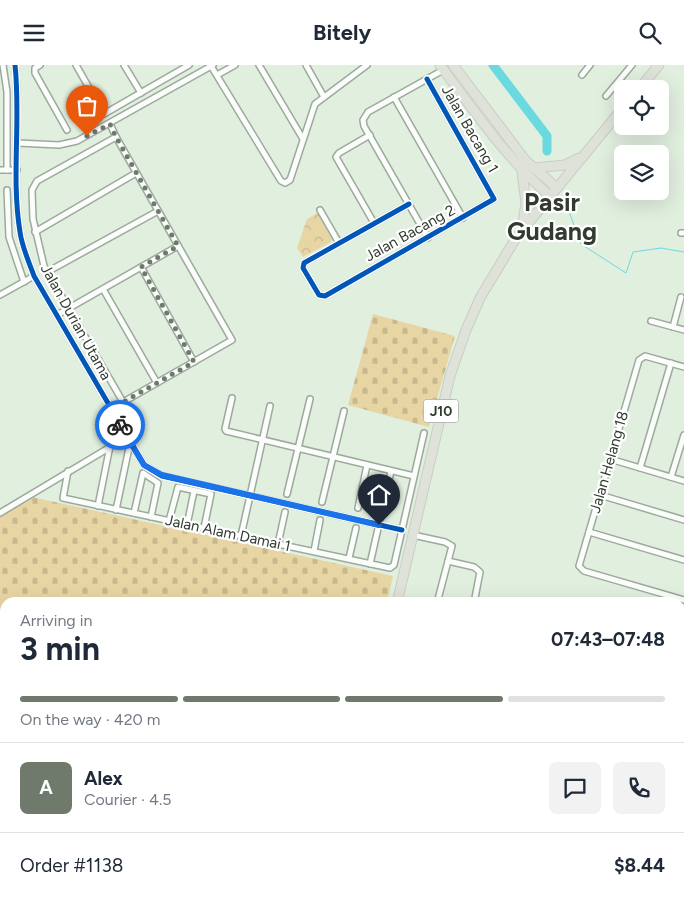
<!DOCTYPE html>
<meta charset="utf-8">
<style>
body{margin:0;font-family:Figtree,sans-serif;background:#f2f2f3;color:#1f2937;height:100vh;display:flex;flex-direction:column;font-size:19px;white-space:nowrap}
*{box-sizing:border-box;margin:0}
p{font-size:16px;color:#747a83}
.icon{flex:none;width:28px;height:28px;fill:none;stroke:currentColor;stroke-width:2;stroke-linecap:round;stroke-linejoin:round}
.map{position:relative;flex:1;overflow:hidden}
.drawer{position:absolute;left:0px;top:532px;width:685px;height:311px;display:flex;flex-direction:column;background:#fff;border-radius:15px 15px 0 0;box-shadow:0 5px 20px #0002}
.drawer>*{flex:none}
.tools{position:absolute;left:614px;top:15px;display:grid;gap:10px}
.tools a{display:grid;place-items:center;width:55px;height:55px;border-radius:8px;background:#fff;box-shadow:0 5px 20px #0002;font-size:25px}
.pin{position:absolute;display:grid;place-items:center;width:42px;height:42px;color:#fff;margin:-51px -21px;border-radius:50% 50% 50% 0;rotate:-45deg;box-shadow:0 0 5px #0007}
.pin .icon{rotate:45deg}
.courier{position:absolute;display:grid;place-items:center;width:50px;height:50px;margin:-25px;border:4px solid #1a73e8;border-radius:50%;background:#fff;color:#222;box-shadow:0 1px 6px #0007}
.headline em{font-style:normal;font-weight:700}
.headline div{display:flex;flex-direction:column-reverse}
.headline{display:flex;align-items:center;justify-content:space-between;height:85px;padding:0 20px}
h1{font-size:32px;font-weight:700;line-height:38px}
.bar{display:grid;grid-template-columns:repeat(4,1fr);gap:8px 5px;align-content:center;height:60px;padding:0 20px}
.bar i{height:6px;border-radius:4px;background:#e0e1e3}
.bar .selected{background:#6f7a6d}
.bar p{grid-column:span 4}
.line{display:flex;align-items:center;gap:12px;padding:0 20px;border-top:1px solid #e0e1e3}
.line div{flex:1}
.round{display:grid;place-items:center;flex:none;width:52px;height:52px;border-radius:8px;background:#f2f2f3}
header{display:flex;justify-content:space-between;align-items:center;height:65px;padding:0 20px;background:#fff;font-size:22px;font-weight:700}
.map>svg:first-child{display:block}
.cemetery{fill:url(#cemetery-stones)}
.park{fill:url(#park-crowns)}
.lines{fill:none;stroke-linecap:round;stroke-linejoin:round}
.stream{stroke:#6adae0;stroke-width:1}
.river{stroke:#6adae0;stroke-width:9}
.street-casing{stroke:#9ea99e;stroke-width:8}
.primary-casing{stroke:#c8cec7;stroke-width:11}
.street{stroke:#fafdfa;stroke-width:5}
.primary{stroke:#dfe2d8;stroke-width:9}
.cycleway-casing{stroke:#fff;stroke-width:8}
.cycleway{stroke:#0057b8;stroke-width:5}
.done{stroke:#6f7a6d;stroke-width:5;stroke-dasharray:0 9}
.route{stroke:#1a73e8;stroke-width:6}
.labels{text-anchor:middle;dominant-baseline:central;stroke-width:4.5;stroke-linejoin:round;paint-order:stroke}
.shield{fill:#fff;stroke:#6f766e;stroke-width:1}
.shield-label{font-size:14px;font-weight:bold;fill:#313b30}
.street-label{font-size:15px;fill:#313b30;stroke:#fff}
.town-label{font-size:25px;font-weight:bold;fill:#313b30;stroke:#fff}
</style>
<header><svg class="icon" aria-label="menu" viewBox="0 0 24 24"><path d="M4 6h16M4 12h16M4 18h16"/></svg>Bitely<svg class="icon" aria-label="search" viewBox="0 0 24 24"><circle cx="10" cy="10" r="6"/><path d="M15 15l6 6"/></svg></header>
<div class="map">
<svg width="684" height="843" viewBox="0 0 684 843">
<defs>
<pattern id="cemetery-stones" width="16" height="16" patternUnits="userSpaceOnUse" patternTransform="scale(1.25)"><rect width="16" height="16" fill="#e7d5a4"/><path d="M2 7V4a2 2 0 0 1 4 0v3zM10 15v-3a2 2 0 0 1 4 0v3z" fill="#c7b88e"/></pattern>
<pattern id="park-crowns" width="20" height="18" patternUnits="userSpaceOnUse" patternTransform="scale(1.25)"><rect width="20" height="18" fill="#e7d5a4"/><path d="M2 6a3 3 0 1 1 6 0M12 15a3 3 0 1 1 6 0" fill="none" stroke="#c7b88e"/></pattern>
</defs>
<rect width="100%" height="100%" fill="#e1efdf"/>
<g class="cemetery">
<polygon points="373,249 455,271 429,362 348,340"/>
<polygon points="23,430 393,511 387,537 5,538 5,691 0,690 0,444"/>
<polygon points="237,839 319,839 317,843 236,843"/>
</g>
<polygon class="park" points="319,147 333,171 331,177 303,192 297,183 307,154"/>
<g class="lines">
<polyline class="stream" points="564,133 581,179 626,208 633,187 661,183 684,187"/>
<polyline class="river" points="493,0 547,71 547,86"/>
<g class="street-casing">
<g id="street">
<polyline points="3,0 7,27 7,105"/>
<path d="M15,0C21,55 11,112 20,167C22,182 29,197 34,211L144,400L162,411L402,465"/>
<polyline points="40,0 35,3 35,8 67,65"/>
<polyline points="76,0 104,49 189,0"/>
<polyline points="124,0 141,28"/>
<polyline points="259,0 303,74"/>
<polyline points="306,0 324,32"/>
<polyline points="211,1 281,116 285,118 290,115 315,39 367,0"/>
<polyline points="217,10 235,0"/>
<polyline points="582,10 590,0"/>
<polyline points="606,31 632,0"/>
<polyline points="394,32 463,153"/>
<polyline points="110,59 116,72 232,275 111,344"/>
<polyline points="370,70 339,88 336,92 374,158"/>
<polyline points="116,72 37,116 32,125 33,154 44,201 123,337"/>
<polyline points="18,78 59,80 77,76 213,0"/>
<polyline points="0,105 17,105"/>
<polyline points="7,125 9,172 24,217"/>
<polyline points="409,139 304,198 303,203 319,230 325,231 494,134 427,14"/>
<polyline points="320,145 339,178"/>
<polyline points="35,167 136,108"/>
<polyline points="681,168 684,168"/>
<polyline points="428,173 364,61 363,55 368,47 445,4"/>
<polyline points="141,202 194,297"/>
<polyline points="47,207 158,146"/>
<polyline points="103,224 157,318"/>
<polyline points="0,230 34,211"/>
<polyline points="57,250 178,181"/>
<polyline points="651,256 684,265"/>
<polyline points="673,262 681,232"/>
<polyline points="684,302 645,291 639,295 579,501 584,506 684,535"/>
<polyline points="232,333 225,364 226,366 414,411"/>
<polyline points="610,394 684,416"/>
<polyline points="640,403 671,298"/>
<polyline points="68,406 63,433 390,503 394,500 424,368"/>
<polyline points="671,412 684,370"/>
<polyline points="287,429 310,334"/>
<polyline points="600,430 684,455"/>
<polyline points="322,437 344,346"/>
<polyline points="98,441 110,381"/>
<polyline points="358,443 367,400"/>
<polyline points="116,445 130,378"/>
<polyline points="0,448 127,372"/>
<polyline points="134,448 143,408 158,418 151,452"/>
<polyline points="169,456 178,422 211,429 204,463"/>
<polyline points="187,460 194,426"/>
<polyline points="589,467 684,495"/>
<polyline points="413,470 445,477 452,481 437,538"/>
<polyline points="241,471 270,341"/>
<polyline points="278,479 285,447"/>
<polyline points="314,486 320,455"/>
<polyline points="349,493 356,463"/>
<polyline points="448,496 474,502 480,507 474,538"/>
<polyline points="370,499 391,406"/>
<polyline points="0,787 5,762"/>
<polyline points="0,808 5,784"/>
<polyline points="116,839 136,843"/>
<polyline points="2,843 5,829"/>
<polyline points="183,843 184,839"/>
<polyline points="192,843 193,839"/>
</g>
</g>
<g class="primary-casing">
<g id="primary">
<path d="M440,0C474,46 506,93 550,131"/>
<polyline points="453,0 526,96 557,123"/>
<polyline points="639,24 659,0"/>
<polyline points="534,103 565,100 579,93"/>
<polyline points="522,163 526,138 522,107"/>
<polyline points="397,538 450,311 466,265 480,233 516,173 622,44"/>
<polyline points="328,843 329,839"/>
</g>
</g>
<use href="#street" class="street"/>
<use href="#primary" class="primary"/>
<g class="cycleway-casing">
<g id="cycleway">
<path d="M15,0C21,55 11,112 20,167C22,182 29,197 34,211L144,400L162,411L402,465"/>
<polyline points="409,139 304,198 303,203 319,230 325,231 494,134 427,14"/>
</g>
</g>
<use href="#cycleway" class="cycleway"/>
</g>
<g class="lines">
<polyline class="done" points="87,71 110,59 116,72 178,181 141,202 194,297 111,344 120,360"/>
<polyline class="route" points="120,360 144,400 162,410 379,460"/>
</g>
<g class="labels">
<rect class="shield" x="423.5" y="334.5" width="35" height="23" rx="4"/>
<g class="shield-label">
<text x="441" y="346">J10</text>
</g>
<g class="street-label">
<text transform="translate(470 64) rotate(60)">Jalan Bacang 1</text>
<text transform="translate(410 168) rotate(-29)">Jalan Bacang 2</text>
<text transform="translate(76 257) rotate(61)">Jalan Durian Utama</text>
<text transform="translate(609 397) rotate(-74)">Jalan Helang 18</text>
<text transform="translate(228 468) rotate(12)">Jalan Alam Damai 1</text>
</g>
<g class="town-label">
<text x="552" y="137">Pasir<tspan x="552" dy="29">Gudang</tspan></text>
</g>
</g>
</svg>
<div class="tools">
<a><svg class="icon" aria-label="locate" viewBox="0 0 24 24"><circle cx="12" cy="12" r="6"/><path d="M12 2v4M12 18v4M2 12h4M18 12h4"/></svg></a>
<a><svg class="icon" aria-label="layers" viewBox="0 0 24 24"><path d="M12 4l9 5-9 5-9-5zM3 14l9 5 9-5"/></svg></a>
</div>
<div class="pin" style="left:87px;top:71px;background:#ea580c"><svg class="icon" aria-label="bag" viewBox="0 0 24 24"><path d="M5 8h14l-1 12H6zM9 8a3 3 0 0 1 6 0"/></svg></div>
<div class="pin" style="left:379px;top:460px;background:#1f2937"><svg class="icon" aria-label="home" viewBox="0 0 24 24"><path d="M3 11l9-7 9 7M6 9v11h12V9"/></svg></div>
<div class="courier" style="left:120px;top:360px"><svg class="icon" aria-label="bike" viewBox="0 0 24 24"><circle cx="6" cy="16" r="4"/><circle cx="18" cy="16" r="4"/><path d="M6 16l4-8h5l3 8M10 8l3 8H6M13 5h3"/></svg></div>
<section class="drawer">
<div class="headline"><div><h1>3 min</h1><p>Arriving in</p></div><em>07:43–07:48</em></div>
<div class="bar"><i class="selected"></i><i class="selected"></i><i class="selected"></i><i></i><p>On the way · 420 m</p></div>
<div class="line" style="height:90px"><b class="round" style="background:#6f7a6d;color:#fff">A</b><div><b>Alex</b><p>Courier · 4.5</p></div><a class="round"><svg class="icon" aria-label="chat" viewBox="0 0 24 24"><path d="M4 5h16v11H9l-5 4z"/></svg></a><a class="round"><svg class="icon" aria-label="phone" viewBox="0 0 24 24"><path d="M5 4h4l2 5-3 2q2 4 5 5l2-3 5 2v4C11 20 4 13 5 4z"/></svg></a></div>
<div class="line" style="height:65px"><div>Order #1138</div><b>$8.44</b></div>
</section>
</div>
